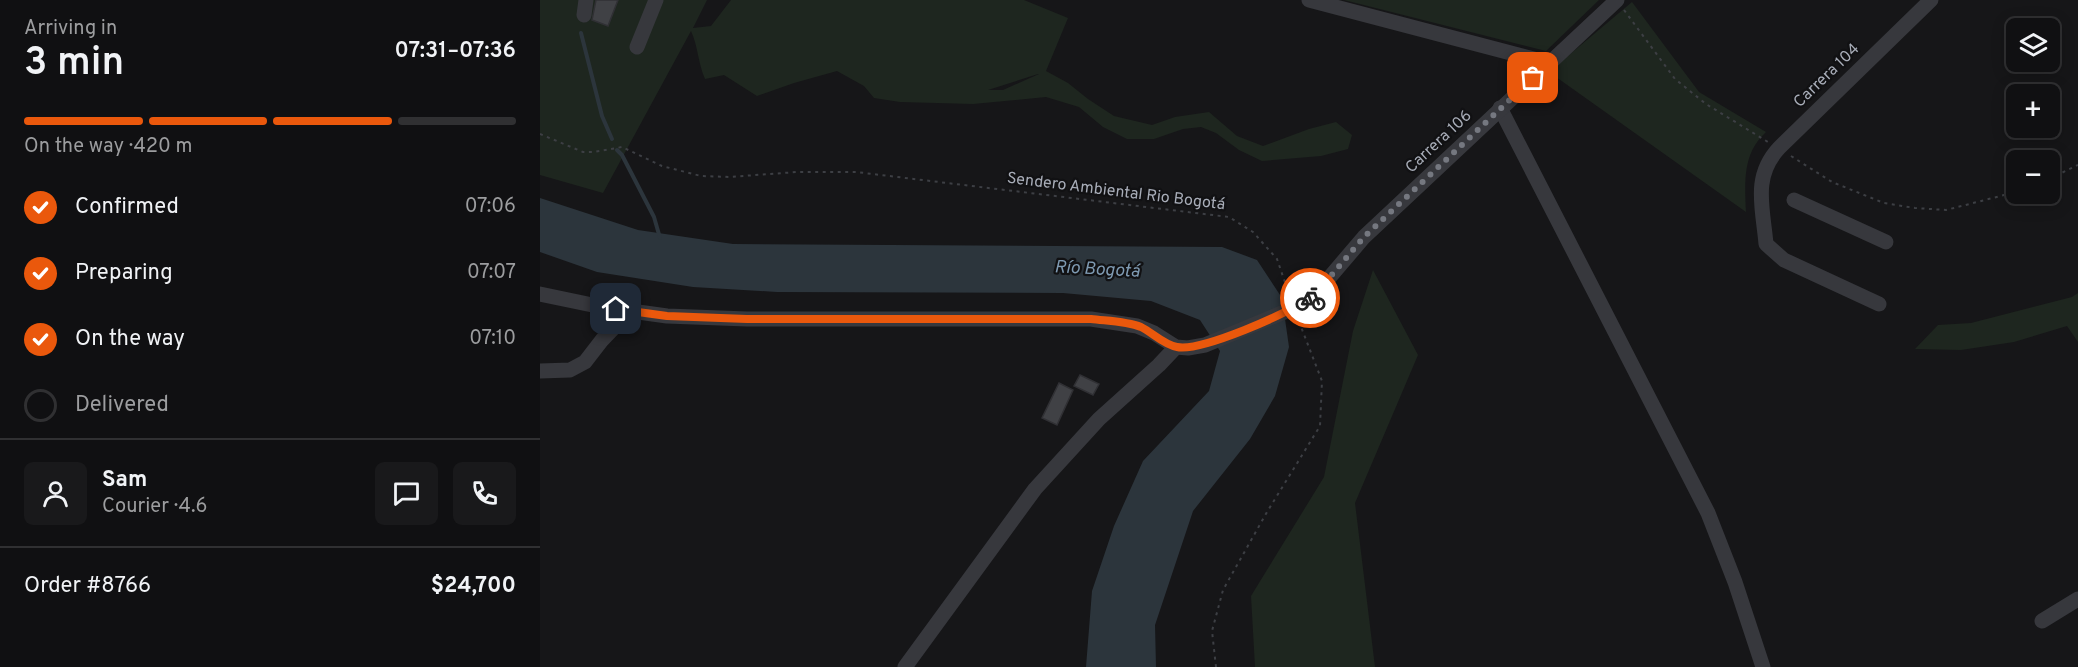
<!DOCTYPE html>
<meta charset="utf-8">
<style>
body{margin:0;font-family:Overpass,sans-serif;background:#19191b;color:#f1f3f6;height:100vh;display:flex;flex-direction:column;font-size:22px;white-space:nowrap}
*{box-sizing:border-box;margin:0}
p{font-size:20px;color:#9c9d9f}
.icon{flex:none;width:33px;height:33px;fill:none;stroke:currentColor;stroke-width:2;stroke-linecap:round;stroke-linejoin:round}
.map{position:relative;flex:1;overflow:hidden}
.details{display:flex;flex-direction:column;background:#101012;width:540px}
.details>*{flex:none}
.fabs{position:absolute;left:1466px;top:18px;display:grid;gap:12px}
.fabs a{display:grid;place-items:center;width:54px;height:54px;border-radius:9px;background:#101012;box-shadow:0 3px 15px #0003,0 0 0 2px #303032;font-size:30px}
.pin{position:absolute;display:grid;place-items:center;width:51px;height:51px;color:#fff;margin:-26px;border-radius:12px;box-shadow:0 3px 9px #0006}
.courier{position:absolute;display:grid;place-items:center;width:60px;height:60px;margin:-30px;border:4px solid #ea580c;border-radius:50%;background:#fff;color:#222;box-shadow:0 2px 8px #0007}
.head em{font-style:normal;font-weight:600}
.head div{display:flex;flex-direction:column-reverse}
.head{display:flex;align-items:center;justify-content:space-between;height:102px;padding:0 24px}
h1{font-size:39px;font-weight:600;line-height:45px}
.bar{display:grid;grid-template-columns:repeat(4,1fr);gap:9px 6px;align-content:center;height:72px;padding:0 24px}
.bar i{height:8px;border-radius:4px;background:#303032}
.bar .selected{background:#ea580c}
.bar p{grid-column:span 4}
.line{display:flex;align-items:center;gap:15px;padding:0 24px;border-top:2px solid #303032}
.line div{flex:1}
.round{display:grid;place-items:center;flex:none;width:63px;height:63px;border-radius:9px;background:#19191b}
ol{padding:0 24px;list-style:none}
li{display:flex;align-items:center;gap:18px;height:66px}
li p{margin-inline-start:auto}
li .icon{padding:6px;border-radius:50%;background:#ea580c;color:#fff;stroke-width:4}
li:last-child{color:#9c9d9f}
li i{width:33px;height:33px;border:3px solid #303032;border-radius:50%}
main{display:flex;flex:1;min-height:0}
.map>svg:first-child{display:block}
.green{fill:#1e261f;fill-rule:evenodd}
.water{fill:#2c353c}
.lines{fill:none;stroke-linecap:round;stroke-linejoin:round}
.stream{stroke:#2c353c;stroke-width:4}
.building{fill:#404145;stroke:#303034;stroke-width:1.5}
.path{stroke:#3d3f44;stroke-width:2;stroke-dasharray:3 4.5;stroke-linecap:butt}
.minor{stroke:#37383d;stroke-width:15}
.done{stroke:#757880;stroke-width:6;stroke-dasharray:0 10.8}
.route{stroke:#ea580c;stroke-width:8}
.labels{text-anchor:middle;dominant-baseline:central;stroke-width:4.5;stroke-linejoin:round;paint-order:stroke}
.street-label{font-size:16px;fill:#a8adb8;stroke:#111113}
.water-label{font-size:18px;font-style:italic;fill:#7f9bb3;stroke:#111113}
</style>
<main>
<section class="details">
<div class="head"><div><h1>3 min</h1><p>Arriving in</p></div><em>07:31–07:36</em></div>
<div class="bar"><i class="selected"></i><i class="selected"></i><i class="selected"></i><i></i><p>On the way · 420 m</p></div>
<ol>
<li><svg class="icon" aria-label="check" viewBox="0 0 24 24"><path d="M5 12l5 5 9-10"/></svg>Confirmed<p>07:06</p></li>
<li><svg class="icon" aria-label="check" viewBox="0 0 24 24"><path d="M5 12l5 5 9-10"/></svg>Preparing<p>07:07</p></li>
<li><svg class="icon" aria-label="check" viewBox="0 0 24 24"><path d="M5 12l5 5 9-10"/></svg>On the way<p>07:10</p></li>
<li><i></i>Delivered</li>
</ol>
<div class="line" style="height:108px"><a class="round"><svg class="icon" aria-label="person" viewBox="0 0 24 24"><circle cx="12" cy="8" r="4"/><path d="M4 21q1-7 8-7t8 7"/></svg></a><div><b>Sam</b><p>Courier · 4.6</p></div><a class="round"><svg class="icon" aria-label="chat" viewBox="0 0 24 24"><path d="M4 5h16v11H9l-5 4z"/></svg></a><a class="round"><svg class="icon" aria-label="phone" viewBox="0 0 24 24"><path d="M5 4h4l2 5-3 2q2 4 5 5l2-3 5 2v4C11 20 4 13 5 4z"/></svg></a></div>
<div class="line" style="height:78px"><div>Order #8766</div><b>$24,700</b></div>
</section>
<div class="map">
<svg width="1538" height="667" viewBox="0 0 1538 667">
<rect width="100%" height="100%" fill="#161618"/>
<g class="green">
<path d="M0,0H167L153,28L171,26L191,0H484L528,18L506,71L528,83L548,99L574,116L612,125L635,117L669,112L697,136L723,146L769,129L796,122L812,135L808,149L781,156L722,161L699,150L676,133L661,127L643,129L614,139H587L563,127L539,107L506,97L433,104L360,102L334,98L324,86L297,71L254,83L217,96L184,75L165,79C158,63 158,46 151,31L63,193L0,175ZM499,74L463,90H448L498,74Z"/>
<polygon points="804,0 1059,0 1006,51"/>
<path d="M1092,2L1159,92L1226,132C1202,154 1205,182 1206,212L1009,72Z"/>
<polygon points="833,270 878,355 815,503 835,667 715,667 711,596 784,477 813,331"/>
<polygon points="1538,293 1538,342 1527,326 1474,342 1421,350 1375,349 1398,325 1431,323 1532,297"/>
</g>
<polygon class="water" points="0,198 98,230 193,244 682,247 717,260 742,298 749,347 735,396 710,439 653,511 615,625 616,667 546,667 552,591 574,526 603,461 669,391 680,351 660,320 611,301 523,293 237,292 153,287 57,272 0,252"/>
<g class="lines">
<g class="stream">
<polyline points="41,33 62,116 72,139"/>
<polyline points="77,150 82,155 114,217 120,238"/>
</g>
</g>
<g class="building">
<polygon points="56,0 78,0 68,26 52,20"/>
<polygon points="540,375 559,384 553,395 534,386"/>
<polygon points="519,383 533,390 517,425 502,418"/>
</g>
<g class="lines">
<g class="path">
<polyline points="1084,10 1135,79 1166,104 1228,142"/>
<polyline points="0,134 43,152 54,152 82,147 122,166 161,176 189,177 257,172 316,172 689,217 713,232 737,259 750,297"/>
<polyline points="1251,156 1292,182 1344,203 1375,208 1406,210 1476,192"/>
<polyline points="1509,179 1538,165"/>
<polyline points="676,667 672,631 683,590 727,512 780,426 782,381 758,319"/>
</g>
<g class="minor">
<polyline points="769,0 1009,63"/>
<polyline points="44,15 46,0"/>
<polyline points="97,47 116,0"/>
<polyline points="960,108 1168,513 1195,582 1223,667"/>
<polyline points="1254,200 1346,242"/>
<polyline points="0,294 62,307 127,316 207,319 551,319 597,326 614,333 636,347 648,348 665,345 754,308 778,291 824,237 1077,0"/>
<path d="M1339,304L1244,260L1226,244C1223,208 1212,177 1239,148L1391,0"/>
<polyline points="0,371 30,370 45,362 62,340 90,311"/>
<polyline points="1502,621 1538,599"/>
<polyline points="365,667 495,489 559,419 619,365 636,347"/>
</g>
</g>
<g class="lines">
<polyline class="done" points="770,298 778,291 824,237 993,78"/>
<path class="route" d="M76,309L127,316L207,319H551C567,321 586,321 601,327C613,333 624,345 637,347C661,352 749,313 770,298"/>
</g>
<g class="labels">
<g class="street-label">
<text transform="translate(1287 76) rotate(-44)">Carrera 104</text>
<text transform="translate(899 142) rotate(-43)">Carrera 106</text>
<text transform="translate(576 192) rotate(7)">Sendero Ambiental Rio Bogotá</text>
</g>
<g class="water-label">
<text transform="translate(557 270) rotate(3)">Río Bogotá</text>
</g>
</g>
</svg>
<div class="fabs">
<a><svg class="icon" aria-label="layers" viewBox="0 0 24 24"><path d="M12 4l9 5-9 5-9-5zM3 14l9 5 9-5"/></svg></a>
<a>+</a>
<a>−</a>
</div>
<div class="pin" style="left:993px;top:78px;background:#ea580c"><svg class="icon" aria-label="bag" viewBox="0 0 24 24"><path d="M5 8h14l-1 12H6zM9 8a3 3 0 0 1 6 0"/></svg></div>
<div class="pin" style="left:76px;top:309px;background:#1f2937"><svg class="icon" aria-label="home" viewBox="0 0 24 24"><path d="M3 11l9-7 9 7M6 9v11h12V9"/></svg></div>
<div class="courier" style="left:770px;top:298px"><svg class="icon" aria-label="bike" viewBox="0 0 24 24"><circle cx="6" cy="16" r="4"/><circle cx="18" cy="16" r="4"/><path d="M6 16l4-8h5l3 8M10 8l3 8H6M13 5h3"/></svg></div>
</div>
</main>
